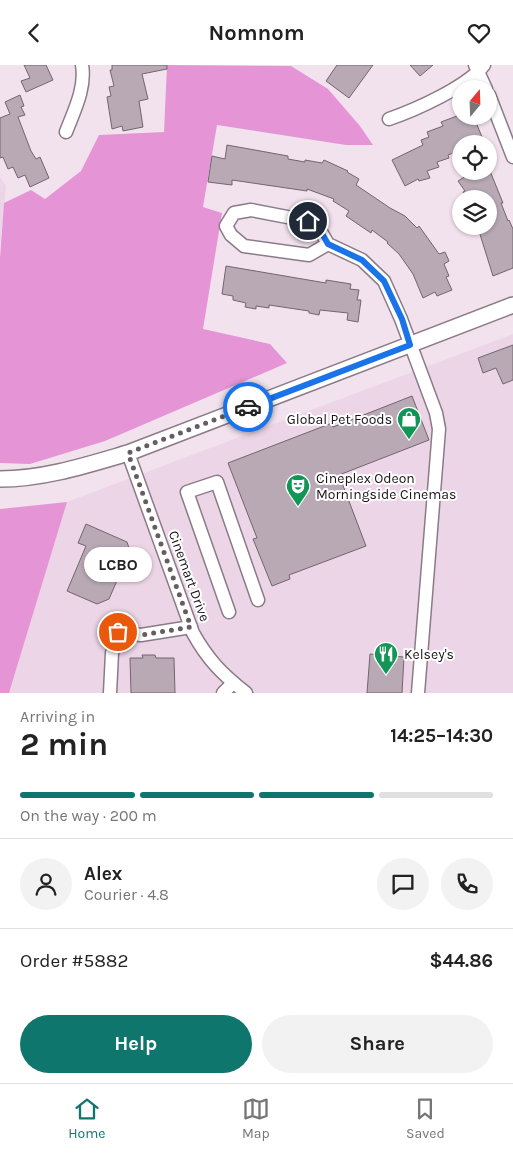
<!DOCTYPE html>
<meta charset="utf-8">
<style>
body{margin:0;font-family:Karla,sans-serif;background:#f2f2f2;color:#222;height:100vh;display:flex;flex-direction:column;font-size:19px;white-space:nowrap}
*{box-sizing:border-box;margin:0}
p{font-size:16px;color:#767676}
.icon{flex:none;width:28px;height:28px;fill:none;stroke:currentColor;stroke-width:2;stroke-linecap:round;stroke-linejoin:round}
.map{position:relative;height:628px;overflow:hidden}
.panel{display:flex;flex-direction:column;background:#fff;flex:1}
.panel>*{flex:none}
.needle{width:32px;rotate:19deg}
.tools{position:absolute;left:452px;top:15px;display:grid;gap:10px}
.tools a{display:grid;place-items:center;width:45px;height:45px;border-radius:50%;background:#fff;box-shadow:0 1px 4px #0004;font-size:25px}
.pin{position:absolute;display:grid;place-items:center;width:42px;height:42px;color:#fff;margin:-21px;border:2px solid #fff;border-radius:50%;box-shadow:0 1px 5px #0007}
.courier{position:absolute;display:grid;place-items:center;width:50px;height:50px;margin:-25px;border:4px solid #1a73e8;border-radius:50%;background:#fff;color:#222;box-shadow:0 1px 6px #0007}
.bubble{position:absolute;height:35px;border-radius:18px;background:#fff;box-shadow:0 1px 4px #0004;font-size:16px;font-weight:700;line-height:35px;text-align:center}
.head em{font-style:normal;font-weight:700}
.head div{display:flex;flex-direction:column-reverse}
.head{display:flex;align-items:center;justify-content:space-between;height:85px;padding:0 20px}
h1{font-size:32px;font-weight:700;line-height:38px}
.bar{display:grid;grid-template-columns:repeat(4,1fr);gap:8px 5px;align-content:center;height:60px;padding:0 20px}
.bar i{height:6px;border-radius:4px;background:#e0e0e0}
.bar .current{background:#0f766e}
.bar p{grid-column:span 4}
.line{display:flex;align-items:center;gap:12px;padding:0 20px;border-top:1px solid #e0e0e0}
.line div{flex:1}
.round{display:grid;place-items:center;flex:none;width:52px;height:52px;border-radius:26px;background:#f2f2f2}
.cta{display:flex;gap:10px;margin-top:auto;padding:10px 20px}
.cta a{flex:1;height:58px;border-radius:30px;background:#0f766e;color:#fff;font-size:20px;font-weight:700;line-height:58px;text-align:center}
.cta a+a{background:#f2f2f2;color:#222}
header{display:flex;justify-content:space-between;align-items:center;height:65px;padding:0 20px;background:#fff;font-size:22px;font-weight:700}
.tab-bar{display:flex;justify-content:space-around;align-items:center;height:70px;border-top:1px solid #e0e0e0;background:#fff;font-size:14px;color:#767676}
.tab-bar a{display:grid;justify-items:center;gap:2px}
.tab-bar .current{color:#0f766e}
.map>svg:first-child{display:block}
.built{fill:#ecd5e6}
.forest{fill:#e595d5}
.building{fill:#b8a9b4;stroke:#73656f}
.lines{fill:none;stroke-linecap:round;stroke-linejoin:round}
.minor-casing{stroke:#8a7b86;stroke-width:15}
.major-casing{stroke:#8a7b86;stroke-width:18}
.minor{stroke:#fff;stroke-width:12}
.major{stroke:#fff;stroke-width:15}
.done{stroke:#665c64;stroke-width:5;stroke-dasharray:0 9}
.route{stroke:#1a73e8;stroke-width:6}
.labels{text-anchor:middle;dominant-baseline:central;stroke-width:4;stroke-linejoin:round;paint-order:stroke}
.poi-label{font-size:14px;fill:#1a1419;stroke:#fff;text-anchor:start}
.street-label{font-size:14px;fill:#1a1419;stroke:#fff}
</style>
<header><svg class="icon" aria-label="back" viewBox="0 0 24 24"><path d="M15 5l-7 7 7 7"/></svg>Nomnom<svg class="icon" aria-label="heart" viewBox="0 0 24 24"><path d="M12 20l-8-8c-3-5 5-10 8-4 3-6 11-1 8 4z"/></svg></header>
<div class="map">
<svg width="513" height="628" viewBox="0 0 513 628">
<rect width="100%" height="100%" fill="#f2e2ee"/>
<g class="built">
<polygon points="0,112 6,121 0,183"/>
<polygon points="513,269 513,628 9,628 67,437"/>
</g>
<g class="forest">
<polygon points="167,0 291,1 328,24 360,61 373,80 346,80 217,60 203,142 222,148 203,264 270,279 287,298 105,376 30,399 0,398 0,193 4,138 31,125 45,134 81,106 99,70 164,67"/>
<polygon points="67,437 9,628 0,628 0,444"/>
</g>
<g class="building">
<polygon points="24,0 46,0 53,15 26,27 21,16 30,13"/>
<polygon points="112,0 167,0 167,4 142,9 148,34 139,36 143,62 123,66 122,61 112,64 107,32 111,31 109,22 114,21 110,5 112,5"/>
<polygon points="337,0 373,0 349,33 326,16"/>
<polygon points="410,0 433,0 420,11"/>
<polygon points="20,30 24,41 21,42 25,50 18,52 31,86 36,94 40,92 49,113 30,122 25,110 18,113 13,102 8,104 3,92 0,93 0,53 10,49 5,37"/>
<polygon points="457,51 470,51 472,56 475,55 482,72 466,79 461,79 461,85 448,90 449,93 437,97 439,102 427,106 430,113 419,116 418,114 405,121 392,95 423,80 421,75 429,72 427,67 443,61 441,57"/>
<polygon points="227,80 288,91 288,94 305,97 305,95 322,98 324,95 348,106 347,107 359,114 356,120 390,143 405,151 417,163 419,161 439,189 445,187 449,196 444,199 449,211 446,212 452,225 437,231 435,227 423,233 413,209 399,189 387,178 388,177 372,165 371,168 346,151 349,146 333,136 334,134 307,124 307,126 232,115 232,120 208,117 212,91 225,94"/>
<polygon points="474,106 490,106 503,138 501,138 508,156 509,155 513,164 513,203 493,211 478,163 489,161 489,134 466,134 463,127 465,126 458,116"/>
<polygon points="226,201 326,218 326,215 351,219 350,224 359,225 357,235 361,235 358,257 347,255 348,248 320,245 319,250 309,248 309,246 269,240 269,243 256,241 256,244 245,242 246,238 233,235 233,231 222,229"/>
<polygon points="513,280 513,315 503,319 496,303 483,308 478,293"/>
<polygon points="412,331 429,375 339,410 366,481 289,510 290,514 272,521 253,474 257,473 228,398 332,358 333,362"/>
<polygon points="86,459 127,477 130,486 109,534 97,539 67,526 86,481 78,478"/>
<polygon points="370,589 404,592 402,628 367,628"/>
<polygon points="142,590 155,590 156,593 174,593 175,628 131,628 130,593 143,593"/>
</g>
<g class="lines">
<g class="minor-casing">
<g id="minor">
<polyline points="475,0 486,24"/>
<polyline points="489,30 513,92"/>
<path d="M389,54C415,45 467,22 484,0"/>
<path d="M66,67C74,46 86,23 82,0"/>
<polyline points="328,179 320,165 308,156 251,145 234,148 226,161 231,170 244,181 309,190 328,179 362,195 384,216 401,254 436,348 439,364 418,628"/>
<path d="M128,388L193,568C208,595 222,609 246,628"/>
<polyline points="229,547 187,427 217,417 258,535"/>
<polyline points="110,628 112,588 118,567 141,570 191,562"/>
<polyline points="223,628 233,618"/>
</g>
</g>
<g class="major-casing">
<path id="major" d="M0,414C44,414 87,400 128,388L513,240"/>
</g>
<use href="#minor" class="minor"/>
<use href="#major" class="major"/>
</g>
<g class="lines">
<polyline class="done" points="118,567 141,570 191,562 128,388 248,342"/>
<polyline class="route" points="248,342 410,280 402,254 384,216 362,195 328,179 320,165 308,156"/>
</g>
<defs>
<g id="shop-pin" transform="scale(1.25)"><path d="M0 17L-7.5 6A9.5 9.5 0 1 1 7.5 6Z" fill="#119655" stroke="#fff"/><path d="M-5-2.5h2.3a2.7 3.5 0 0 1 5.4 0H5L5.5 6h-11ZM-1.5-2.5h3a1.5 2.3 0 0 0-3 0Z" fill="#fff"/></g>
<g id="theatre-pin" transform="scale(1.25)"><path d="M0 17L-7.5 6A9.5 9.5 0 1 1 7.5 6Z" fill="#119655" stroke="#fff"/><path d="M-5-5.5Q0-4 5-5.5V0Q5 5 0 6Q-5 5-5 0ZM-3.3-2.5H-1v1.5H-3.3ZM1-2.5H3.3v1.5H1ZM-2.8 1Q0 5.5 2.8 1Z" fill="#fff"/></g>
<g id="restaurant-pin" transform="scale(1.25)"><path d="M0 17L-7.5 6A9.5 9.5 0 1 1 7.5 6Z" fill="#119655" stroke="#fff"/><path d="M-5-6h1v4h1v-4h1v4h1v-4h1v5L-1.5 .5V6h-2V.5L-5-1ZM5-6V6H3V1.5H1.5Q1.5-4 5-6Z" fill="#fff"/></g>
</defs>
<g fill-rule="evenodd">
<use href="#shop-pin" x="409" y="354"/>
<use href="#theatre-pin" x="298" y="421"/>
<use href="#restaurant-pin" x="386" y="589"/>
</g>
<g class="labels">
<g class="poi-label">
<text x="392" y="354" text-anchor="end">Global Pet Foods</text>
<text x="316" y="413">Cineplex Odeon<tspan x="316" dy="16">Morningside Cinemas</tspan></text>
<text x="404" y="589">Kelsey's</text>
</g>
<g class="street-label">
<text transform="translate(189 511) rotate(70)">Cinemart Drive</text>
</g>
</g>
</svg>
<div class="tools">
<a><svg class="needle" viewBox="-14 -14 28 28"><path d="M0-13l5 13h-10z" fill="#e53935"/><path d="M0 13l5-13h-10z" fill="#767676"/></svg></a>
<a><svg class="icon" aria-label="locate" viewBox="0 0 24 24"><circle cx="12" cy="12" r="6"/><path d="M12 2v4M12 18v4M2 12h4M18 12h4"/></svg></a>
<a><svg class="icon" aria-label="layers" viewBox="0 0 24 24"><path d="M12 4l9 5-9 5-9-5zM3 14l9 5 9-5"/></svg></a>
</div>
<div class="pin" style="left:118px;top:567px;background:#ea580c"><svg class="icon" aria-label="bag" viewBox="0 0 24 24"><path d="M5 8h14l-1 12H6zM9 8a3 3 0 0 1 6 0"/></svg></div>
<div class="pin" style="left:308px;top:156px;background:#1f2937"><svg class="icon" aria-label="home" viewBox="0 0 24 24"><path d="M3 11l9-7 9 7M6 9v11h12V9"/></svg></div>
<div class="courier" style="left:248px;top:342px"><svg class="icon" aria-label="car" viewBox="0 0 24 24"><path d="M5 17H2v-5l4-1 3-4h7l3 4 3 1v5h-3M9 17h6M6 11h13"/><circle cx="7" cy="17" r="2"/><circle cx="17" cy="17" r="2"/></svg></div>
<div class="bubble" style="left:84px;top:482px;width:68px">LCBO</div>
</div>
<section class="panel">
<div class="head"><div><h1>2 min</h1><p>Arriving in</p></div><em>14:25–14:30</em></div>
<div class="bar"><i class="current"></i><i class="current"></i><i class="current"></i><i></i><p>On the way · 200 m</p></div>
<div class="line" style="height:90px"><a class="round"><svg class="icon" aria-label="person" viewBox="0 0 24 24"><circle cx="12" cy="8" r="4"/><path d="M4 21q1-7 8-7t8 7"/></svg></a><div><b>Alex</b><p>Courier · 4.8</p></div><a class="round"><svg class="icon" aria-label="chat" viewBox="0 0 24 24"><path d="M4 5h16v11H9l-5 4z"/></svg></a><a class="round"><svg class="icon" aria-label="phone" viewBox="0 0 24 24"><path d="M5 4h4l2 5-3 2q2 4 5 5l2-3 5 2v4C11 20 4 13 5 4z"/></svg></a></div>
<div class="line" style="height:65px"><div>Order #5882</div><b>$44.86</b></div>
<div class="cta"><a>Help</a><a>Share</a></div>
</section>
<nav class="tab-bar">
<a class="current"><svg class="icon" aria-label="home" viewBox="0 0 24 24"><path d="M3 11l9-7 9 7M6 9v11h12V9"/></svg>Home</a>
<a><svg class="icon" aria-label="map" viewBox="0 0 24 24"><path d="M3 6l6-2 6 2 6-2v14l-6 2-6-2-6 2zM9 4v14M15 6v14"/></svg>Map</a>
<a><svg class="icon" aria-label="saved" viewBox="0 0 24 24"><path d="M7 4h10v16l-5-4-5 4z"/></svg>Saved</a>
</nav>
